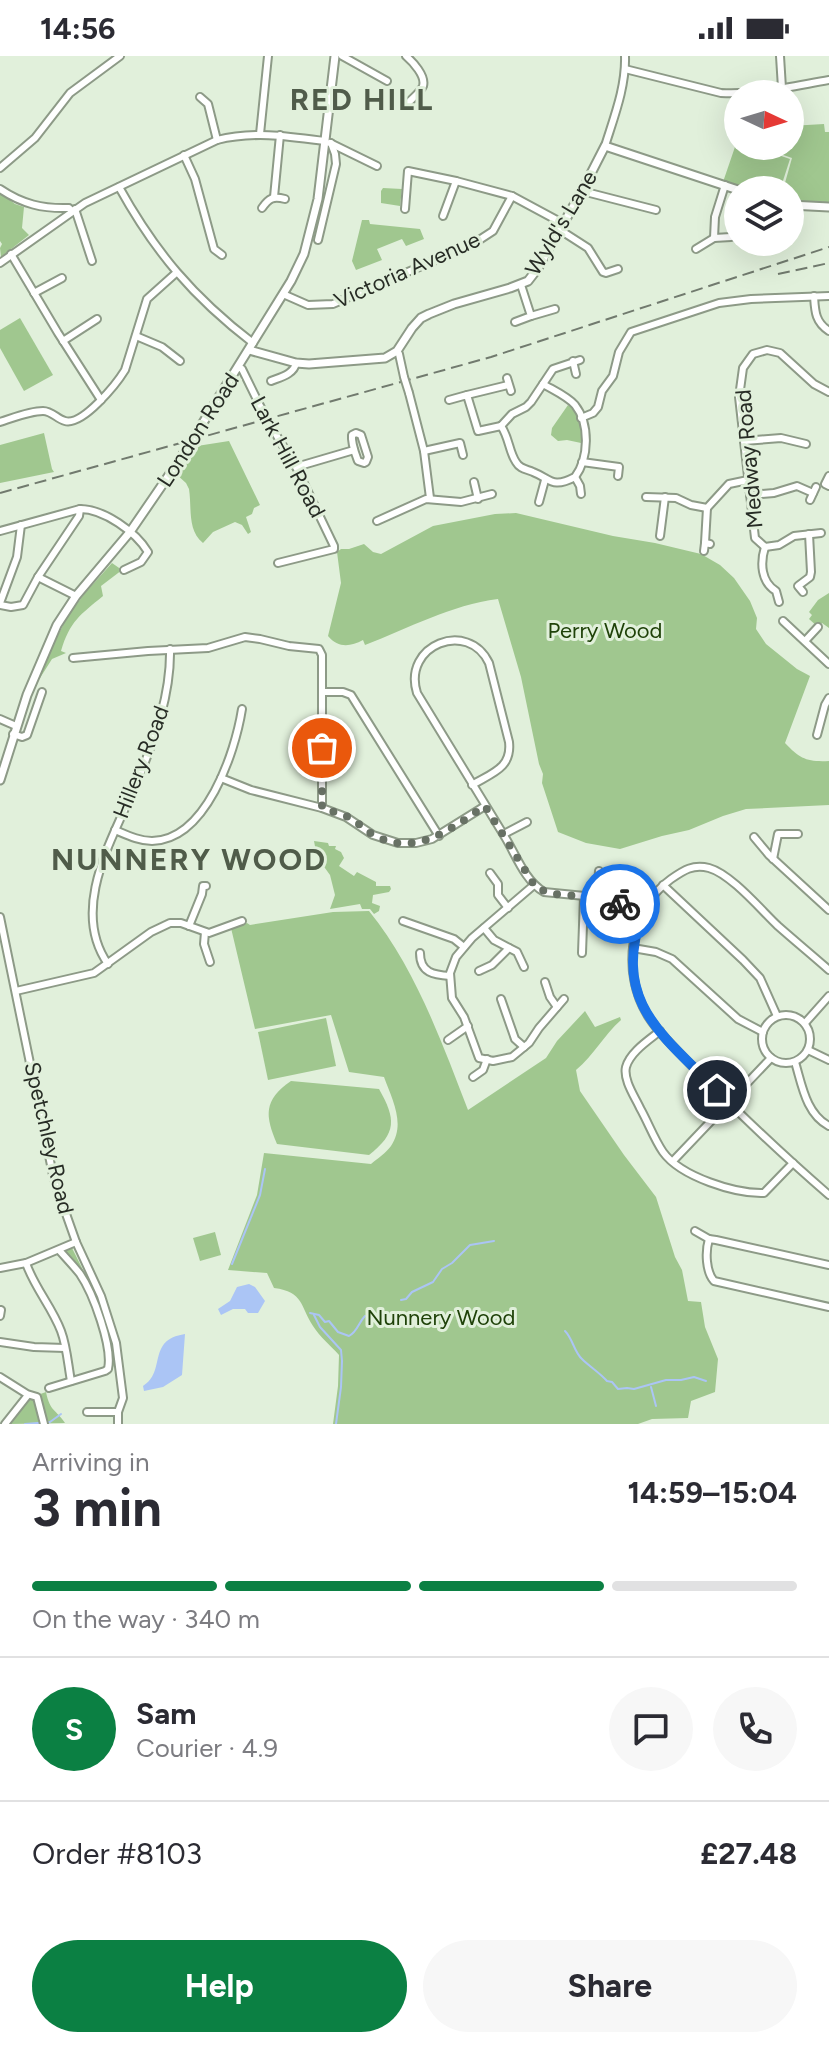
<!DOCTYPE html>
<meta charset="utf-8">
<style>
body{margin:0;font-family:Figtree,sans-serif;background:#f7f7f7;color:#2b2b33;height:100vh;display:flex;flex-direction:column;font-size:30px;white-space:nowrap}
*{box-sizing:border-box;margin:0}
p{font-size:26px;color:#7c7c81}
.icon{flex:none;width:44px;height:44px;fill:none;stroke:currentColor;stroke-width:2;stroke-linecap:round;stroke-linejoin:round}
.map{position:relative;height:1368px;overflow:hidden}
.sheet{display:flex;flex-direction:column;background:#fff;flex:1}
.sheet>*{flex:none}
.needle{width:52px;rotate:94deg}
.tools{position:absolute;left:724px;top:24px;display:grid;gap:16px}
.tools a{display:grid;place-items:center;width:80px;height:80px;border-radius:50%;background:#fff;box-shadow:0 8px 32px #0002;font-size:40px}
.pin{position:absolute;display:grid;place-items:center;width:68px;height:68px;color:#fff;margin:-34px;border:4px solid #fff;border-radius:50%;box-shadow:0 2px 8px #0007}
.courier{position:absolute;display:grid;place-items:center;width:80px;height:80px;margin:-40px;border:6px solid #1a73e8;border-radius:50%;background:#fff;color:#222;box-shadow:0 2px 10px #0007}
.head em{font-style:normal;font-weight:700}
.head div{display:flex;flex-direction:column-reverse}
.head{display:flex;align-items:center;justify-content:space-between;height:136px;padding:0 32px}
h1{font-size:52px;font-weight:700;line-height:60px}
.bar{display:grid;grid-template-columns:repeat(4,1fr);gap:12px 8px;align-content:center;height:96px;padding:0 32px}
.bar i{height:10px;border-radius:6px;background:#e1e1e2}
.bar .selected{background:#0b8043}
.bar p{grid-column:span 4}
.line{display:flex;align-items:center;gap:20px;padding:0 32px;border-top:2px solid #e1e1e2}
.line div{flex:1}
.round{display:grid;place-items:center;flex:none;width:84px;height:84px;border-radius:42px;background:#f7f7f7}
.button{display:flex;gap:16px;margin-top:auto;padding:16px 32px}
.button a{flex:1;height:92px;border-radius:48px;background:#0b8043;color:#fff;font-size:32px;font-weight:700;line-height:92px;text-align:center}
.button a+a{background:#f7f7f7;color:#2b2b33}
.status{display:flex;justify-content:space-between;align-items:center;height:56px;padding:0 40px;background:#fff;direction:ltr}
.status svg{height:22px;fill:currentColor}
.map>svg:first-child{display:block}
.green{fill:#a0c78f}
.water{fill:#abc5f5}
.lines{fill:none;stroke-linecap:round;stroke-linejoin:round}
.stream{stroke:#abc5f5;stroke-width:2}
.minor-casing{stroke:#8d9a87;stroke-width:10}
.major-casing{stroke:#8d9a87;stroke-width:11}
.minor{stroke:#fff;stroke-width:6}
.major{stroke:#fff;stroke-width:7}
.rail{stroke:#717a6e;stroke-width:2;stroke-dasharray:12 6;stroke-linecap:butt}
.minor-bridge-casing{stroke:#8d9a87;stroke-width:10;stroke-linecap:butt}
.major-bridge-casing{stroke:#8d9a87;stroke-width:11;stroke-linecap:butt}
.minor-bridge{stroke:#fff;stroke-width:6}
.major-bridge{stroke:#fff;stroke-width:7}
.done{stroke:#687165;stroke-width:8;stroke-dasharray:0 14.4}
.route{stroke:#1a73e8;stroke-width:10}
.labels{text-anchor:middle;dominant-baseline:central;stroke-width:6;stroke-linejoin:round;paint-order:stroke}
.street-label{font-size:22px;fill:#272c25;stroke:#e1f0db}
.park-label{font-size:22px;fill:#1f4209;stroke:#e1f0db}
.district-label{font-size:30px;font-weight:bold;letter-spacing:2px;fill:#505c4a;stroke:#e1f0db}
</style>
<div class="status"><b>14:56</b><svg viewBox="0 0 49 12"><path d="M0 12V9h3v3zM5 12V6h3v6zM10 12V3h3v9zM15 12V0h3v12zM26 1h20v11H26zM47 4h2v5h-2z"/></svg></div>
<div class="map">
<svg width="829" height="1368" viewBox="0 0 829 1368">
<rect width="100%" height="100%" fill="#e1f0db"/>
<g class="green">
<polygon points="824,68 825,76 829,76 829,147 790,144 790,134 783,134 792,102 763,92 763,90 790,90 790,70"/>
<polygon points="737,85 738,90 752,90 790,103 780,134 744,134 723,126"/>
<polygon points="383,132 402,133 400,150 381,147 381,135"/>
<polygon points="0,136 15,148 24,151 22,172 29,179 1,201 0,192 2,188 0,185"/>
<polygon points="362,164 369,164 370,168 420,173 424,183 406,190 402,183 377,193 382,204 356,214 352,205"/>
<polygon points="20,262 53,319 24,335 0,292 0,274"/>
<path d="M568,349C580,357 583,374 581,387L567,384L558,385L551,379L552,372Z"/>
<polygon points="44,377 52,413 54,416 0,427 0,389"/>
<path d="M229,385L260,449L254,452L252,458L246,461L251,476L248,478L242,469L235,466L213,476L203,487C187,474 192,452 189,433L186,427L176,418L197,390Z"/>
<path d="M516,457L613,480L655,487L701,498L720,509L734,522L750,545L757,562L756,573L766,588L797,613L810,620L785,687C800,703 807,706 829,705V749L746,753L723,760L689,774L662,780L620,793L586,787L558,776L542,727L543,718L539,708L521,621L498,543C451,549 409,572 365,589L363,584C350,591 338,592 328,580L341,527L337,496L341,493H349L364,488L373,496L381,498L433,470L495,458Z"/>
<path d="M112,507L122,514L101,530L103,540C80,559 70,565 61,595L66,597L52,603L40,622H37L67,561L85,537Z"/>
<polygon points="829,537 829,572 822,567 818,571 809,563 812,559 809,556 818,544"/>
<polygon points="314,785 328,787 329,790 336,790 335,793 341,796 344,802 339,810 354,820 357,816 376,826 376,830 390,830 391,833 389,836 373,839 372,847 380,850 379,855 374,858 370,853 362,853 360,848 330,853 335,839 330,819 317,801"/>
<path d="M369,855C415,911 442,987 468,1054L546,1002L557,985L585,955L595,971L620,961L621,964C604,979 594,999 576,1014L580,1035L624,1099L656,1141L675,1201L682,1214L688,1245L701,1246L705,1271L718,1303L715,1336L691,1345L688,1362L652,1363L638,1368H333L338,1330L339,1299C331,1290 320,1281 313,1270C300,1250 304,1236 274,1232L267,1217L228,1214L257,1139L264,1097L371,1108C377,1103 386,1097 391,1090C406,1068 392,1043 384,1021L349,1016L331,959L255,973L231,872L247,867L250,869L333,856Z"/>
<polygon points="326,962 336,1010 268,1024 258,976"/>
<path d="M291,1025L379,1033C396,1063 397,1077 369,1099L277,1088C265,1060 263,1044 291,1025Z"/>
<polygon points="215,1176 221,1199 200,1205 193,1182"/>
<polygon points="72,1192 101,1250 109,1273 115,1307 113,1311 99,1255 65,1197 67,1193"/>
<path d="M46,1336C50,1356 56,1353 65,1367L9,1368L29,1342Z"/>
</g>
<g class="water">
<polygon points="249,1228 255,1231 265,1245 258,1257 248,1257 245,1253 233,1253 221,1259 218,1253 230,1245 237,1231"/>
<path d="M185,1278L182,1319L163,1331L144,1335L143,1330C167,1315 146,1284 185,1278Z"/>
</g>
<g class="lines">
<g class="stream">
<polyline points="232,1208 260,1139 265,1113"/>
<polyline points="401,1244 406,1243 412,1236 433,1226 442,1213 452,1207 470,1189 494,1185"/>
<path d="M310,1257L319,1259L325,1266L329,1265L338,1276L349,1280C358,1275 358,1267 365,1260"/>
<polyline points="314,1259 320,1271 341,1294 342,1305 341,1331 336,1368"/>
<path d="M565,1275C573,1283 574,1296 582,1303C590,1311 599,1316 607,1325L612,1326L618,1333L627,1332L634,1333L666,1324H681L694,1321L706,1325"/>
<polyline points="651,1331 656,1350"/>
<polyline points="25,1368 50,1366 61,1358"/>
</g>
<g class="minor-casing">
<g id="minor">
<polyline points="342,0 387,25"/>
<path d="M406,0C413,6 426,20 423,30C421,35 413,42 409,46"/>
<polyline points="780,0 782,32"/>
<path d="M625,13L721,37C757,39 794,30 829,24"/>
<polyline points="200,41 208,48 217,84"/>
<polyline points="260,78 268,0"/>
<polyline points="330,87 377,110"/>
<path d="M605,90C614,61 626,31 625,0"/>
<polyline points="184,99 195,123 214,193 222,199"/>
<polyline points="0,112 35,82 70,37 120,0"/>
<polyline points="725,129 715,161 714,182 731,181"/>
<path d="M119,131C155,196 193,241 253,287"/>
<path d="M0,133C22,148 43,153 69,152L72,155"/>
<polyline points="582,135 656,154"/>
<polyline points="274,141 280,79"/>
<path d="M262,152C269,142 273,140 285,143"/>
<polyline points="75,153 92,205"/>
<polyline points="405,153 408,115 456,125 512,140 564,168"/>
<polyline points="443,160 456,125"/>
<polyline points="560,174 588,192 603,216 606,217 618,213"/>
<polyline points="318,184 336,108 335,98 331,87"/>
<polyline points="696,193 714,182"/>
<polyline points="11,198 58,277 101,344"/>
<path d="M0,207L85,147L217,84C253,75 287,80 324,85"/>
<polyline points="34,237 62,222"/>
<polyline points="283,238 308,249 333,248 473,188 493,175 512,140"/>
<path d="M814,240C815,255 815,266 829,275"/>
<polyline points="531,260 555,253"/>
<polyline points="515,266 531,260 521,229"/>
<polyline points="136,280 162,291 180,305"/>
<polyline points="63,285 97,263"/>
<polyline points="397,295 399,298 404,321"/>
<polyline points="573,305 576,318"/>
<polyline points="238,311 242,313 265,360"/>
<polyline points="507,322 511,335"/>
<path d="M271,325C281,321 294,318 296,307"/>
<polyline points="409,337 424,395 430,442"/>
<polyline points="467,339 508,329"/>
<polyline points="449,344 467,339 478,375 501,370"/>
<polyline points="581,362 593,357 598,351 602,335 613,320 619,296 631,276 719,247 751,243 829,240"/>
<path d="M0,366C13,362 29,355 43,355C52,355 57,363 65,365C83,370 117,327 125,314L147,243L176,217"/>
<path d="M501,370C509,381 509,396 516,406C520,413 526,413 533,416C551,423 552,433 575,421C589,402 590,368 575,349C567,340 553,334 543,328"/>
<polyline points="501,370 512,358 526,351 531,346 553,313 580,304"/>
<polyline points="272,372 296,411 334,490 334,493 278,507"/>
<path d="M356,377L361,379L368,401L366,406L364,407L358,405C355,397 351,387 352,379Z"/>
<polyline points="744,385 781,382 806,388"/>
<polyline points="424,395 460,387 463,399"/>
<polyline points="582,406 619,411 618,420"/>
<polyline points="296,411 354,394"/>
<polyline points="829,420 825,428 829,430"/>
<polyline points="575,421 580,430 581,438"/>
<polyline points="474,426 478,443"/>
<polyline points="750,439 774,437 797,430 813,437"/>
<polyline points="646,441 676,442 691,449 707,452 729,428 748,424"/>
<polyline points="810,444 816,431"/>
<polyline points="539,446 545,424"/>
<polyline points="377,465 426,443 461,446 492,438"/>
<path d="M0,475L80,453C104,453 136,476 148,496L141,506L124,514"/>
<polyline points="821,477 794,480 779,489 765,491 755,482 739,341 743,312 753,298 767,294 780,297 814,328 829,336"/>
<polyline points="660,480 665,441"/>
<polyline points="705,487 707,452"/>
<path d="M765,491C760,507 761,526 776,535L779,546"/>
<polyline points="704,495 705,487 710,488"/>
<polyline points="38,521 76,540"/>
<polyline points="803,536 798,530 810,521 811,516 809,478"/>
<polyline points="0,547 17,501 21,469"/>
<polyline points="0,549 11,551 23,549 38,521 79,460 80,453"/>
<polyline points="783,565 829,608"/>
<polyline points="805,585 818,571"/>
<polyline points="73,602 148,595 208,592 245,581 260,583 289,590 319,593 322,599 322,752"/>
<polyline points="322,636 343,636 351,639 439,780"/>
<polyline points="0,663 16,670"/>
<polyline points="13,678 22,681 27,679 42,636"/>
<polyline points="817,679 825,649 829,642"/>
<polyline points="221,722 251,734 322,752 346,761 373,779 398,787 416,787 432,783 485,750"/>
<path d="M472,729C492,717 512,712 509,686L489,607C468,563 402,589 417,637C446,685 476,733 505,781C516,799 525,825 544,836L605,842L642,858"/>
<path d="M115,774C127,779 139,785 152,785C206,784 235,697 242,653"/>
<polyline points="504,778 527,766"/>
<polyline points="754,781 769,799 829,854"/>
<polyline points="773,803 778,778 798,778"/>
<polyline points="490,817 498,828 498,839 508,852"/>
<polyline points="534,829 472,882 456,901 450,917 452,942 464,961 479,1002 493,1005 512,1001 529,987 539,972 564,943"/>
<polyline points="663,829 743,904 760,922 777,960"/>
<polyline points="597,841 599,815"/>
<polyline points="0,861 54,1124 76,1186 101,1240 116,1287 123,1342 118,1356 118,1368"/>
<polyline points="403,865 454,883 464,891"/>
<polyline points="189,870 202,838 203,830 206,830"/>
<polyline points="484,872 494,884 517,896 524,911"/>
<polyline points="205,876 204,888 210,906"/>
<polyline points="633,892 656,896 672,903 738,963 763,976"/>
<path d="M420,897C420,917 434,919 450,920"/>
<polyline points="582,897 584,841"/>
<path d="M108,908C68,851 116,777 138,723C155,683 171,637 170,593"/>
<path d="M829,914C812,899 795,885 778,870C761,854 731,818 709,812C693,808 684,814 671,823C629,853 621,917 648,960C663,983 686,1003 705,1023C745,1063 786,1102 829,1139"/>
<polyline points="479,915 492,909 509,892"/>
<polyline points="545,926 550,941 557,951"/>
<polyline points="16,935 94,917 151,876 170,867 181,867 209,877 242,865"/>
<polyline points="501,943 515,983 524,991"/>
<circle cx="786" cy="983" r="24"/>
<polyline points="805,967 829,940"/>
<path d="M660,975C649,984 630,996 626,1011C623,1024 635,1041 640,1052C648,1066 654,1083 663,1096C681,1121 736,1138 764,1137L793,1107"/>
<polyline points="448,984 468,970"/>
<polyline points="808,994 829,1004"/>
<path d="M795,1006C802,1029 806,1058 829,1070"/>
<polyline points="473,1021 483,1014 487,1003"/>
<polyline points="673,1105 771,1002"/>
<polyline points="695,1175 709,1183"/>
<path d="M26,1207C34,1231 52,1251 61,1275C67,1291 68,1309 71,1325"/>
<path d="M829,1209L716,1184L709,1183C705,1196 706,1216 714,1225L829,1251"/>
<polyline points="0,1212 26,1207 76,1186"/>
<polyline points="0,1260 1,1254"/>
<polyline points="0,1286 34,1291 65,1292"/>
<polyline points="0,1321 27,1338 37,1341 44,1368"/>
<path d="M49,1332L105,1315L108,1313C113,1291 93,1237 80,1218C73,1209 66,1202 59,1194"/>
<polyline points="87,1356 118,1356"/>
<polyline points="5,1368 28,1339"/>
</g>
</g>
<g class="major-casing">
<g id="major">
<polyline points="790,149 829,151"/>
<polyline points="249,294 296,307 309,308 385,302 397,295 412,272 421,262 429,258 454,248 510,232 528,225 538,212 582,135 605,90 738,134"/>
<polyline points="196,378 291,225 304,198 318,143 335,0"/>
<polyline points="0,724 27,639 57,569 76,540 130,476 180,403"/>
</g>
</g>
<use href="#minor" class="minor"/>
<use href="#major" class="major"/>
<g class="rail">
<polyline points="778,218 829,207"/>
<polyline points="0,437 491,301 829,191"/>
</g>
<g class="minor-bridge-casing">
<g id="minor-bridge">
<polyline points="404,321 409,337"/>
<polyline points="265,360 272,372"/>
</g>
</g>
<g class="major-bridge-casing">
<polyline id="major-bridge" points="180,403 196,378"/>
</g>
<use href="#minor-bridge" class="minor-bridge"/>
<use href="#major-bridge" class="major-bridge"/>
</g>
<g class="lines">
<path class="done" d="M322,692V752C332,756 343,758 352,763C359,767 364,774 372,778C415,803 450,773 485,750L536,832L553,838L605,842L620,848"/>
<path class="route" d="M620,848L642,858C612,945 661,978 717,1034"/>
</g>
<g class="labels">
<g class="street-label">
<text transform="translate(561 167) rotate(-59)">Wyld's Lane</text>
<text transform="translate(407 214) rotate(-24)">Victoria Avenue</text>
<text transform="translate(198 374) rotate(-57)">London Road</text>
<text transform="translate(288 401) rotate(62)">Lark Hill Road</text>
<text transform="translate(749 403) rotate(-95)">Medway Road</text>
<text transform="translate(141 706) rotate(-69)">Hillery Road</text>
<text transform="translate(49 1082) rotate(77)">Spetchley Road</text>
</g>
<g class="park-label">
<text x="605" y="574">Perry Wood</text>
<text x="441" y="1261">Nunnery Wood</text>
</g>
<g class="district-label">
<text x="362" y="43">RED HILL</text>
<text x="189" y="803">NUNNERY WOOD</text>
</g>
</g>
</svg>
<div class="tools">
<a><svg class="needle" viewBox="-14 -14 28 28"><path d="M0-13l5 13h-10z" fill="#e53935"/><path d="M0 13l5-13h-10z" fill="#7c7c81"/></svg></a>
<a><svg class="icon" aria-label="layers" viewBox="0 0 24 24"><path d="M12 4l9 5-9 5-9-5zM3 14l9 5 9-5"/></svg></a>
</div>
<div class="pin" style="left:322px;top:692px;background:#ea580c"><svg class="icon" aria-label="bag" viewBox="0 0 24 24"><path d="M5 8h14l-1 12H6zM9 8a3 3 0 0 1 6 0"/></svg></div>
<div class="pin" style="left:717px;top:1034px;background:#1f2937"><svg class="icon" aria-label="home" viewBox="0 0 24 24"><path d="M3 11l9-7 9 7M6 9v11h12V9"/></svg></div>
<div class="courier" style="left:620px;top:848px"><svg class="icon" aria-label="bike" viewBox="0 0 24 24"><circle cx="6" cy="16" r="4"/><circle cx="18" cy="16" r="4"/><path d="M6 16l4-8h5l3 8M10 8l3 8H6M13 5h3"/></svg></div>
</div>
<section class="sheet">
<div class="head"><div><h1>3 min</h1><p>Arriving in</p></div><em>14:59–15:04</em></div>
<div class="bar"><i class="selected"></i><i class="selected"></i><i class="selected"></i><i></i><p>On the way · 340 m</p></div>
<div class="line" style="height:144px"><b class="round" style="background:#0b8043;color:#fff">S</b><div><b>Sam</b><p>Courier · 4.9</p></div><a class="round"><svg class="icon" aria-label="chat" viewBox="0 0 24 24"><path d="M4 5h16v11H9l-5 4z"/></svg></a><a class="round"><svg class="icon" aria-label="phone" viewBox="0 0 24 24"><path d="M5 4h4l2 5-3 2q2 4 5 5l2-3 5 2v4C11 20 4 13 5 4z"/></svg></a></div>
<div class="line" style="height:104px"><div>Order #8103</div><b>£27.48</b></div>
<div class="button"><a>Help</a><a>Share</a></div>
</section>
